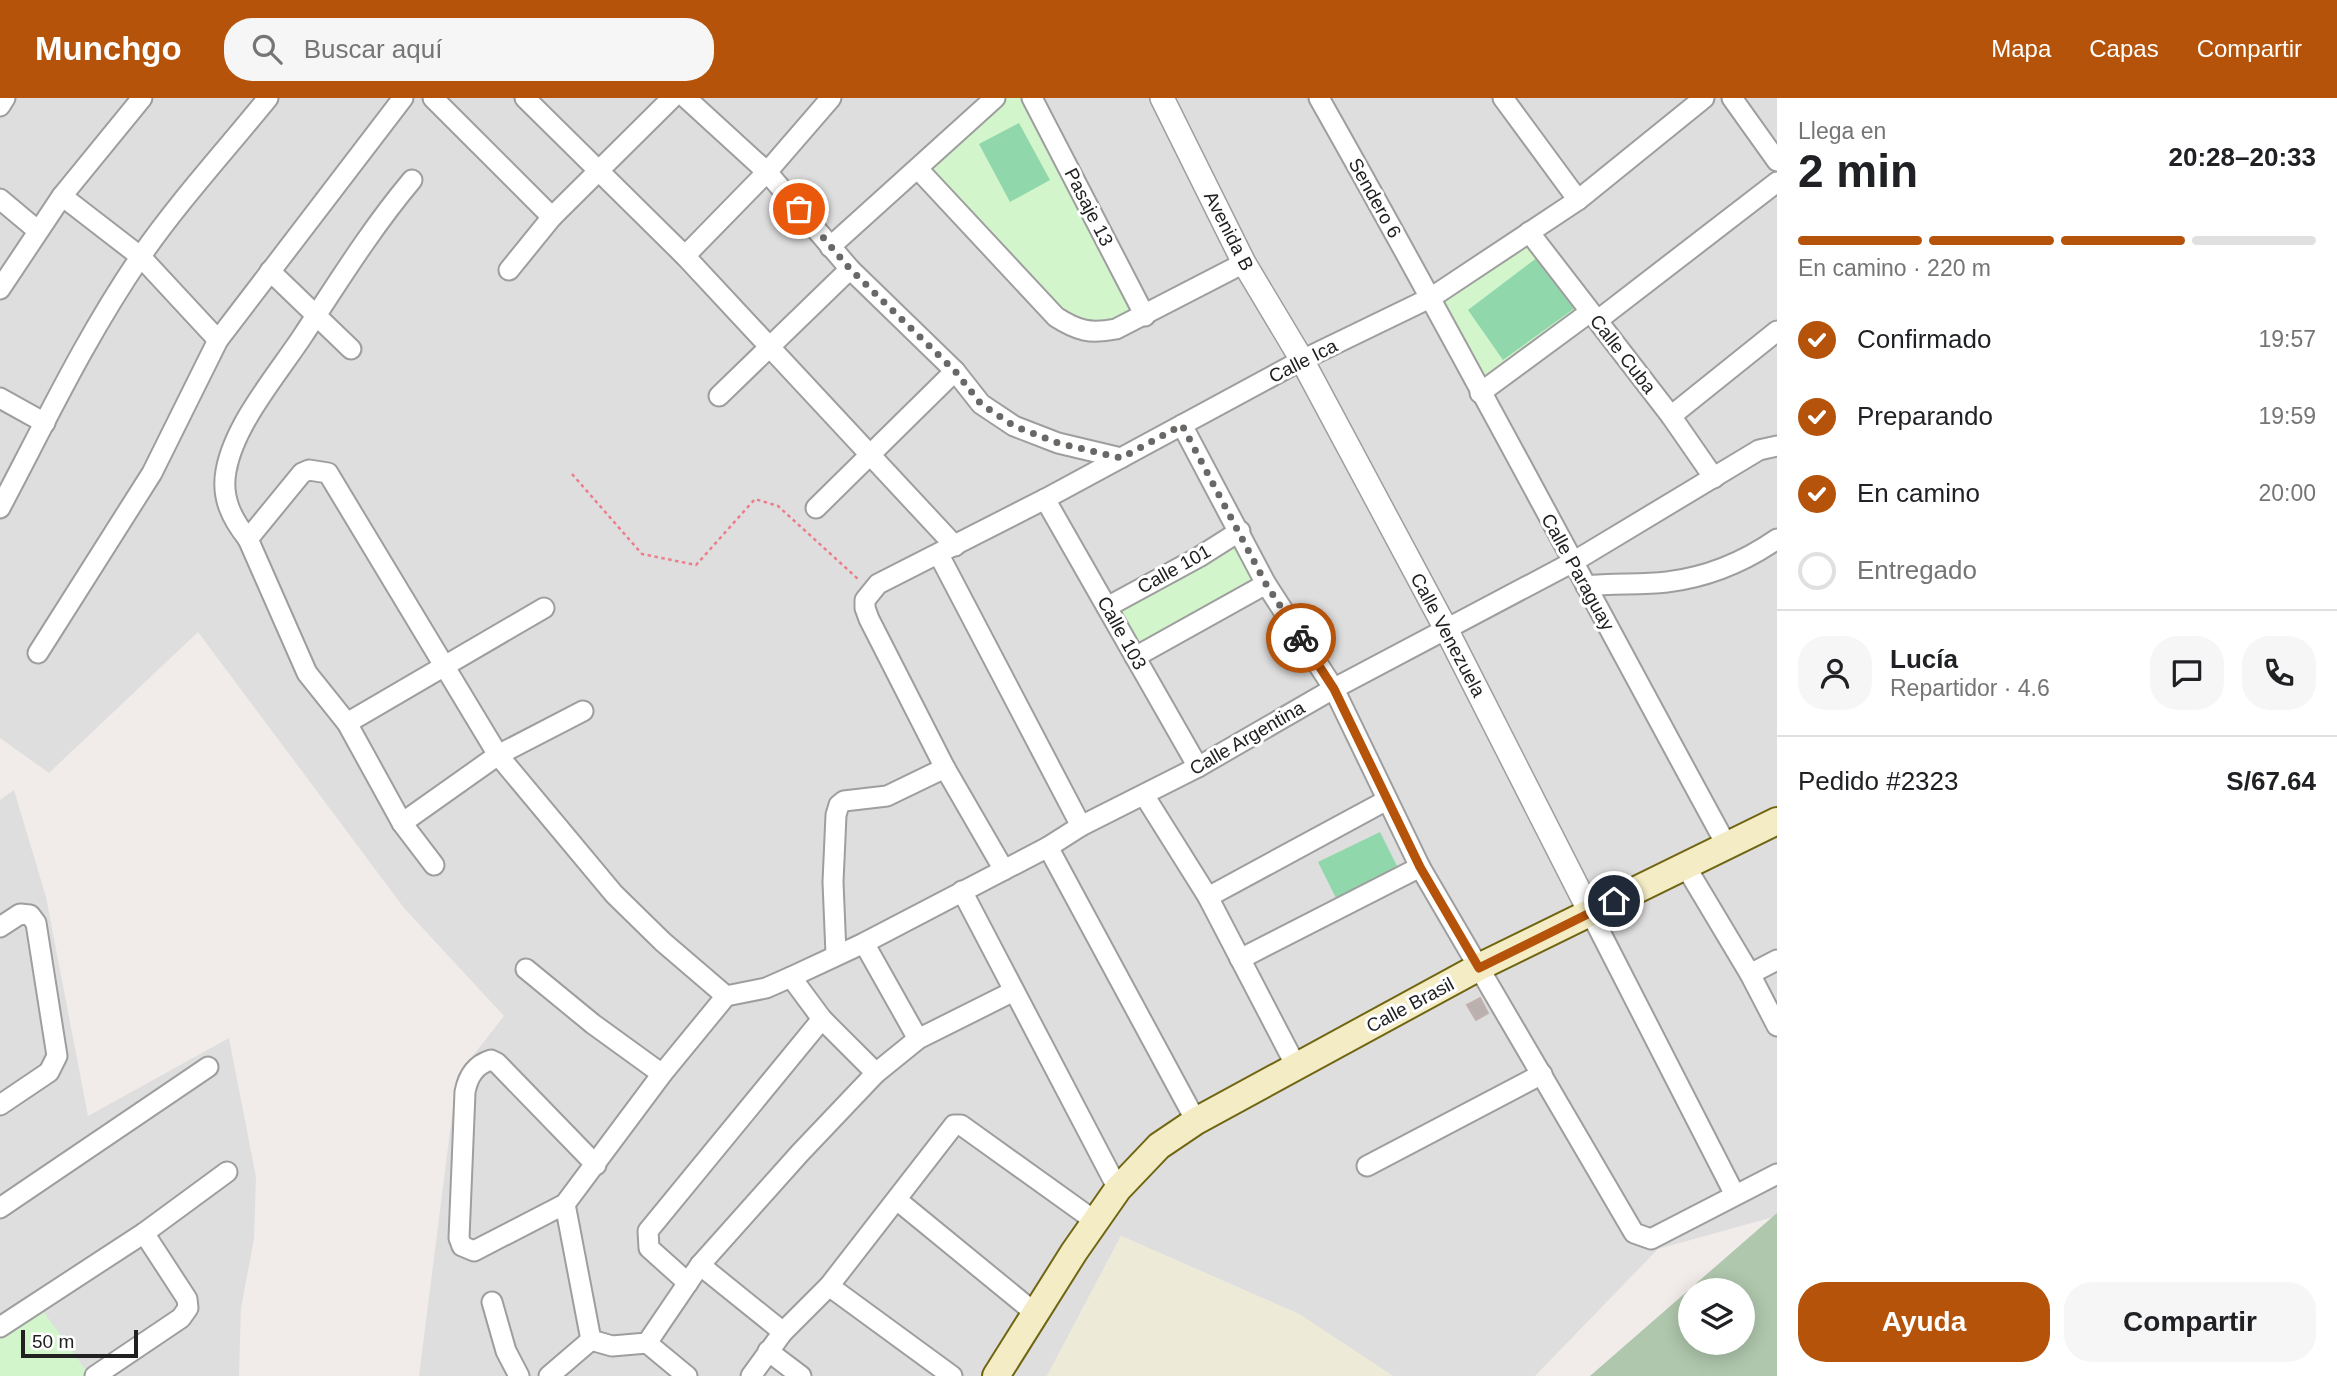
<!DOCTYPE html>
<html lang="es">
<meta charset="utf-8">
<style>
body{margin:0;font-family:Arial,sans-serif;background:#f6f6f6;color:#202124;height:100vh;display:flex;flex-direction:column;font-size:26px;white-space:nowrap}
*{box-sizing:border-box;margin:0}
p{font-size:23px;color:#757577}
.icon{flex:none;width:38px;height:38px;fill:none;stroke:currentColor;stroke-width:2;stroke-linecap:round;stroke-linejoin:round}
.map{position:relative;flex:1;overflow:hidden}
.sheet{display:flex;flex-direction:column;background:#fff;width:560px}
.sheet>*{flex:none}
.controls{position:absolute;left:1678px;top:1180px;display:grid;gap:14px}
.controls a{display:grid;place-items:center;width:77px;height:77px;border-radius:50%;background:#fff;box-shadow:0 4px 18px #0003;font-size:35px}
.scale{position:absolute;left:21px;bottom:18px;width:117px;box-sizing:border-box;padding-left:7px;border:4px solid #212121;border-top:0;font-size:19px;line-height:24px;white-space:nowrap;color:#212121;-webkit-text-stroke:5px #fff;paint-order:stroke}
.pin{position:absolute;display:grid;place-items:center;width:60px;height:60px;color:#fff;margin:-30px;border:4px solid #fff;border-radius:50%;box-shadow:0 2px 7px #0007}
.courier{position:absolute;display:grid;place-items:center;width:70px;height:70px;margin:-35px;border:5px solid #b45309;border-radius:50%;background:#fff;color:#222;box-shadow:0 2px 9px #0007}
.head em{font-style:normal;font-weight:700}
.head div{display:flex;flex-direction:column-reverse}
.head{display:flex;align-items:center;justify-content:space-between;height:119px;padding:0 21px}
h1{font-size:46px;font-weight:700;line-height:52px}
.bar{display:grid;grid-template-columns:repeat(4,1fr);gap:10px 7px;align-content:center;height:84px;padding:0 21px}
.bar i{height:9px;border-radius:5px;background:#e0e0e0}
.bar .on{background:#b45309}
.bar p{grid-column:span 4}
.line{display:flex;align-items:center;gap:18px;padding:0 21px;border-top:2px solid #e0e0e0}
.line div{flex:1}
.round{display:grid;place-items:center;flex:none;width:74px;height:74px;border-radius:28px;background:#f6f6f6}
ol{padding:0 21px;list-style:none}
li{display:flex;align-items:center;gap:21px;height:77px}
li p{margin-inline-start:auto}
li .icon{padding:7px;border-radius:50%;background:#b45309;color:#fff;stroke-width:4}
li:last-child{color:#757577}
li i{width:38px;height:38px;border:4px solid #e0e0e0;border-radius:50%}
.cta{display:flex;gap:14px;margin-top:auto;padding:14px 21px}
.cta a{flex:1;height:80px;border-radius:28px;background:#b45309;color:#fff;font-size:28px;font-weight:700;line-height:80px;text-align:center}
.cta a+a{background:#f6f6f6;color:#202124}
header{display:flex;align-items:center;gap:42px;box-sizing:border-box;height:98px;padding:0 35px;background:#b45309;color:#fff}
header strong{font-size:33px}
nav{display:flex;gap:38px;margin-inline-start:auto;font-size:24px}
.search{width:490px;height:63px;background:#f6f6f6;display:flex;align-items:center;gap:18px;box-sizing:border-box;padding:0 24px;border-radius:28px;color:#757577;font-size:26px}
main{display:flex;flex:1;min-height:0}
.map>svg:first-child{display:block}
.residential{fill:#dfdedf}
.farmland{fill:#edead7}
.cemetery{fill:#afc7ad;fill-rule:evenodd}
.park{fill:#d2f5cc}
.pitch{fill:#90d7ab}
.building{fill:#bab1af;stroke:#c1b1ad;stroke-width:2}
.lines{fill:none;stroke-linecap:round;stroke-linejoin:round}
.minor-casing{stroke:#9e9e9e;stroke-width:23}
.tertiary-casing{stroke:#9e9e9e;stroke-width:26}
.secondary-casing{stroke:#706511;stroke-width:30}
.path{stroke:#ec7e8c;stroke-width:2.5;stroke-dasharray:3.5 3.5;stroke-linecap:butt}
.minor{stroke:#fff;stroke-width:19}
.tertiary{stroke:#fff;stroke-width:23}
.secondary{stroke:#f4ecc4;stroke-width:26}
.done{stroke:#6a6867;stroke-width:7;stroke-dasharray:0 12.6}
.route{stroke:#b45309;stroke-width:9}
.labels{text-anchor:middle;dominant-baseline:central;stroke-width:6;stroke-linejoin:round;paint-order:stroke}
.street-label{font-size:19px;fill:#212121;stroke:#fff}
</style>
<header>
<strong>Munchgo</strong>
<div class="search"><svg class="icon" aria-label="search" viewBox="0 0 24 24"><circle cx="10" cy="10" r="6"/><path d="M15 15l6 6"/></svg>Buscar aquí</div>
<nav><a>Mapa</a><a>Capas</a><a>Compartir</a></nav>
</header>
<main>
<div class="map">
<svg width="1777" height="1278" viewBox="0 0 1777 1278">
<rect width="100%" height="100%" fill="#f1ece9"/>
<g class="residential">
<polygon points="0,0 1777,0 1777,1118 1658,1151 1535,1278 1393,1278 1299,1216 1121,1138 1047,1278 419,1278 457,978 504,918 404,810 198,534 49,675 0,640"/>
<polygon points="14,692 46,799 88,1018 229,940 256,1079 254,1141 241,1210 239,1278 0,1278 0,702"/>
</g>
<polygon class="farmland" points="1121,1138 1299,1216 1393,1278 1047,1278"/>
<path class="cemetery" d="M1777,1115V1278H1590ZM1690,1192H1743V1244H1690Z"/>
<g class="park">
<polygon points="1006,0 1020,0 1134,216 1107,228 1078,225 1046,200 929,74"/>
<polygon points="1532,145 1583,213 1483,285 1439,203"/>
<polygon points="1235,448 1257,487 1140,549 1119,511"/>
<polygon points="43,1213 88,1275 83,1278 0,1278 0,1240"/>
</g>
<g class="pitch">
<polygon points="1019,25 1050,82 1010,104 979,46"/>
<polygon points="1538,159 1575,210 1503,262 1468,212"/>
<polygon points="1380,734 1399,772 1337,802 1318,764"/>
</g>
<polygon class="building" points="1480,900 1488,915 1476,922 1467,907"/>
<g class="lines">
<g class="minor-casing">
<g id="minor">
<polyline points="433,0 552,119"/>
<polyline points="525,0 685,158 955,448"/>
<polyline points="686,0 767,74 850,171 955,273 981,306 1014,328 1058,345 1121,360"/>
<polyline points="1032,0 1145,218"/>
<path d="M1319,0C1459,247 1591,499 1727,748"/>
<polyline points="1503,0 1578,102"/>
<polyline points="1732,0 1777,63"/>
<polyline points="0,8 5,0"/>
<path d="M918,71L1056,219C1078,233 1090,236 1116,231L1244,165"/>
<path d="M412,82C370,132 337,186 302,239C276,278 234,327 226,373C221,400 232,421 248,441L307,575L347,625L402,725L434,767"/>
<polyline points="62,98 141,159 218,242"/>
<polyline points="0,101 37,132"/>
<polyline points="1529,134 1671,318 1714,380"/>
<polyline points="830,149 995,0"/>
<polyline points="685,158 767,74 831,0"/>
<polyline points="509,172 552,119 672,0"/>
<polyline points="270,173 351,251"/>
<polyline points="0,191 62,98 142,0"/>
<polyline points="1598,222 1777,84"/>
<polyline points="1480,295 1590,214"/>
<polyline points="719,298 850,171"/>
<polyline points="0,300 45,325"/>
<polyline points="1671,318 1777,233"/>
<polyline points="1182,327 1266,486 1334,591 1420,769 1634,1135 1651,1141 1777,1076"/>
<polyline points="1045,401 1198,669"/>
<path d="M0,410C45,325 86,238 141,158C180,102 225,53 268,0"/>
<polyline points="816,410 955,273"/>
<polyline points="248,441 302,375 309,372 328,375 498,657 614,796 663,844 726,898"/>
<polyline points="939,457 1081,728"/>
<path d="M1586,488C1613,485 1640,487 1667,484C1708,479 1744,464 1777,441"/>
<polyline points="1107,509 1199,459 1240,433"/>
<polyline points="38,555 152,375 218,242 403,0"/>
<polyline points="1135,559 1266,486"/>
<polyline points="347,625 544,510"/>
<polyline points="1144,697 1208,799 1296,968"/>
<polyline points="402,725 498,657 583,613"/>
<polyline points="1048,749 1196,1023"/>
<polyline points="1686,769 1750,876 1777,928"/>
<polyline points="1004,772 945,670 869,521 865,510 865,502 878,486 1045,401 1302,262 1432,199 1578,102 1704,0"/>
<polyline points="962,793 1118,1091"/>
<polyline points="1208,799 1387,702"/>
<polyline points="1590,814 1735,1097"/>
<polyline points="0,829 20,816 30,817 36,825 57,958 49,974 0,1007"/>
<polyline points="864,845 918,941"/>
<polyline points="836,856 833,784 836,717 839,707 844,703 887,698 945,670"/>
<polyline points="1240,861 1420,769"/>
<polyline points="526,871 593,926 662,976"/>
<polyline points="1750,876 1777,862"/>
<polyline points="876,975 918,941 1014,893"/>
<path d="M596,1067L497,965L491,962C475,967 468,978 465,994L459,1140L462,1148L474,1153L565,1106L662,976L726,898L766,890L791,879L864,845L1048,749L1081,728L1198,669L1333,591L1573,464L1759,352L1777,348"/>
<polyline points="1367,1068 1542,976"/>
<polyline points="897,1102 1035,1215"/>
<polyline points="565,1106 591,1242"/>
<polyline points="0,1110 208,969"/>
<polyline points="700,1167 783,1234"/>
<polyline points="688,1185 649,1150 648,1133 822,921"/>
<polyline points="829,1188 952,1278"/>
<polyline points="492,1204 506,1253 519,1278"/>
<polyline points="0,1229 144,1135 227,1074"/>
<polyline points="647,1245 687,1278"/>
<polyline points="768,1253 801,1278"/>
<polyline points="95,1278 181,1220 188,1210 187,1201 144,1135"/>
<polyline points="549,1278 591,1242 612,1248 647,1245 700,1167 800,1055 876,975 822,921 791,879"/>
<polyline points="751,1278 783,1234 829,1188 954,1027 961,1027 1095,1123"/>
</g>
</g>
<g class="tertiary-casing">
<polyline id="tertiary" points="1162,0 1244,165 1302,262 1446,531 1590,814"/>
</g>
<g class="secondary-casing">
<polyline id="secondary" points="996,1278 1074,1154 1118,1091 1159,1048 1196,1023 1479,869 1777,723"/>
</g>
<polyline class="path" points="572,376 642,456 696,467 755,401 778,408 858,481"/>
<use href="#minor" class="minor"/>
<use href="#tertiary" class="tertiary"/>
<use href="#secondary" class="secondary"/>
</g>
<g class="lines">
<polyline class="done" points="799,111 850,171 955,273 981,306 1014,328 1058,345 1121,360 1182,327 1266,486 1301,540"/>
<polyline class="route" points="1301,540 1334,591 1420,769 1479,870 1614,803"/>
</g>
<g class="labels">
<g class="street-label">
<text transform="translate(1375 100) rotate(61)">Sendero 6</text>
<text transform="translate(1089 109) rotate(63)">Pasaje 13</text>
<text transform="translate(1229 133) rotate(63)">Avenida B</text>
<text transform="translate(1623 256) rotate(52)">Calle Cuba</text>
<text transform="translate(1303 263) rotate(-27)">Calle Ica</text>
<text transform="translate(1174 471) rotate(-29)">Calle 101</text>
<text transform="translate(1578 474) rotate(61)">Calle Paraguay</text>
<text transform="translate(1122 535) rotate(61)">Calle 103</text>
<text transform="translate(1448 537) rotate(62)">Calle Venezuela</text>
<text transform="translate(1247 640) rotate(-30)">Calle Argentina</text>
<text transform="translate(1410 907) rotate(-28)">Calle Brasil</text>
</g>
</g>
</svg>
<div class="controls">
<a><svg class="icon" aria-label="layers" viewBox="0 0 24 24"><path d="M12 4l9 5-9 5-9-5zM3 14l9 5 9-5"/></svg></a>
</div>
<div class="scale">50 m</div>
<div class="pin" style="left:799px;top:111px;background:#ea580c"><svg class="icon" aria-label="bag" viewBox="0 0 24 24"><path d="M5 8h14l-1 12H6zM9 8a3 3 0 0 1 6 0"/></svg></div>
<div class="pin" style="left:1614px;top:803px;background:#1f2937"><svg class="icon" aria-label="home" viewBox="0 0 24 24"><path d="M3 11l9-7 9 7M6 9v11h12V9"/></svg></div>
<div class="courier" style="left:1301px;top:540px"><svg class="icon" aria-label="bike" viewBox="0 0 24 24"><circle cx="6" cy="16" r="4"/><circle cx="18" cy="16" r="4"/><path d="M6 16l4-8h5l3 8M10 8l3 8H6M13 5h3"/></svg></div>
</div>
<section class="sheet">
<div class="head"><div><h1>2 min</h1><p>Llega en</p></div><em>20:28–20:33</em></div>
<div class="bar"><i class="on"></i><i class="on"></i><i class="on"></i><i></i><p>En camino · 220 m</p></div>
<ol>
<li><svg class="icon" aria-label="check" viewBox="0 0 24 24"><path d="M5 12l5 5 9-10"/></svg>Confirmado<p>19:57</p></li>
<li><svg class="icon" aria-label="check" viewBox="0 0 24 24"><path d="M5 12l5 5 9-10"/></svg>Preparando<p>19:59</p></li>
<li><svg class="icon" aria-label="check" viewBox="0 0 24 24"><path d="M5 12l5 5 9-10"/></svg>En camino<p>20:00</p></li>
<li><i></i>Entregado</li>
</ol>
<div class="line" style="height:126px"><a class="round"><svg class="icon" aria-label="person" viewBox="0 0 24 24"><circle cx="12" cy="8" r="4"/><path d="M4 21q1-7 8-7t8 7"/></svg></a><div><b>Lucía</b><p>Repartidor · 4.6</p></div><a class="round"><svg class="icon" aria-label="chat" viewBox="0 0 24 24"><path d="M4 5h16v11H9l-5 4z"/></svg></a><a class="round"><svg class="icon" aria-label="phone" viewBox="0 0 24 24"><path d="M5 4h4l2 5-3 2q2 4 5 5l2-3 5 2v4C11 20 4 13 5 4z"/></svg></a></div>
<div class="line" style="height:91px"><div>Pedido #2323</div><b>S/67.64</b></div>
<div class="cta"><a>Ayuda</a><a>Compartir</a></div>
</section>
</main>
